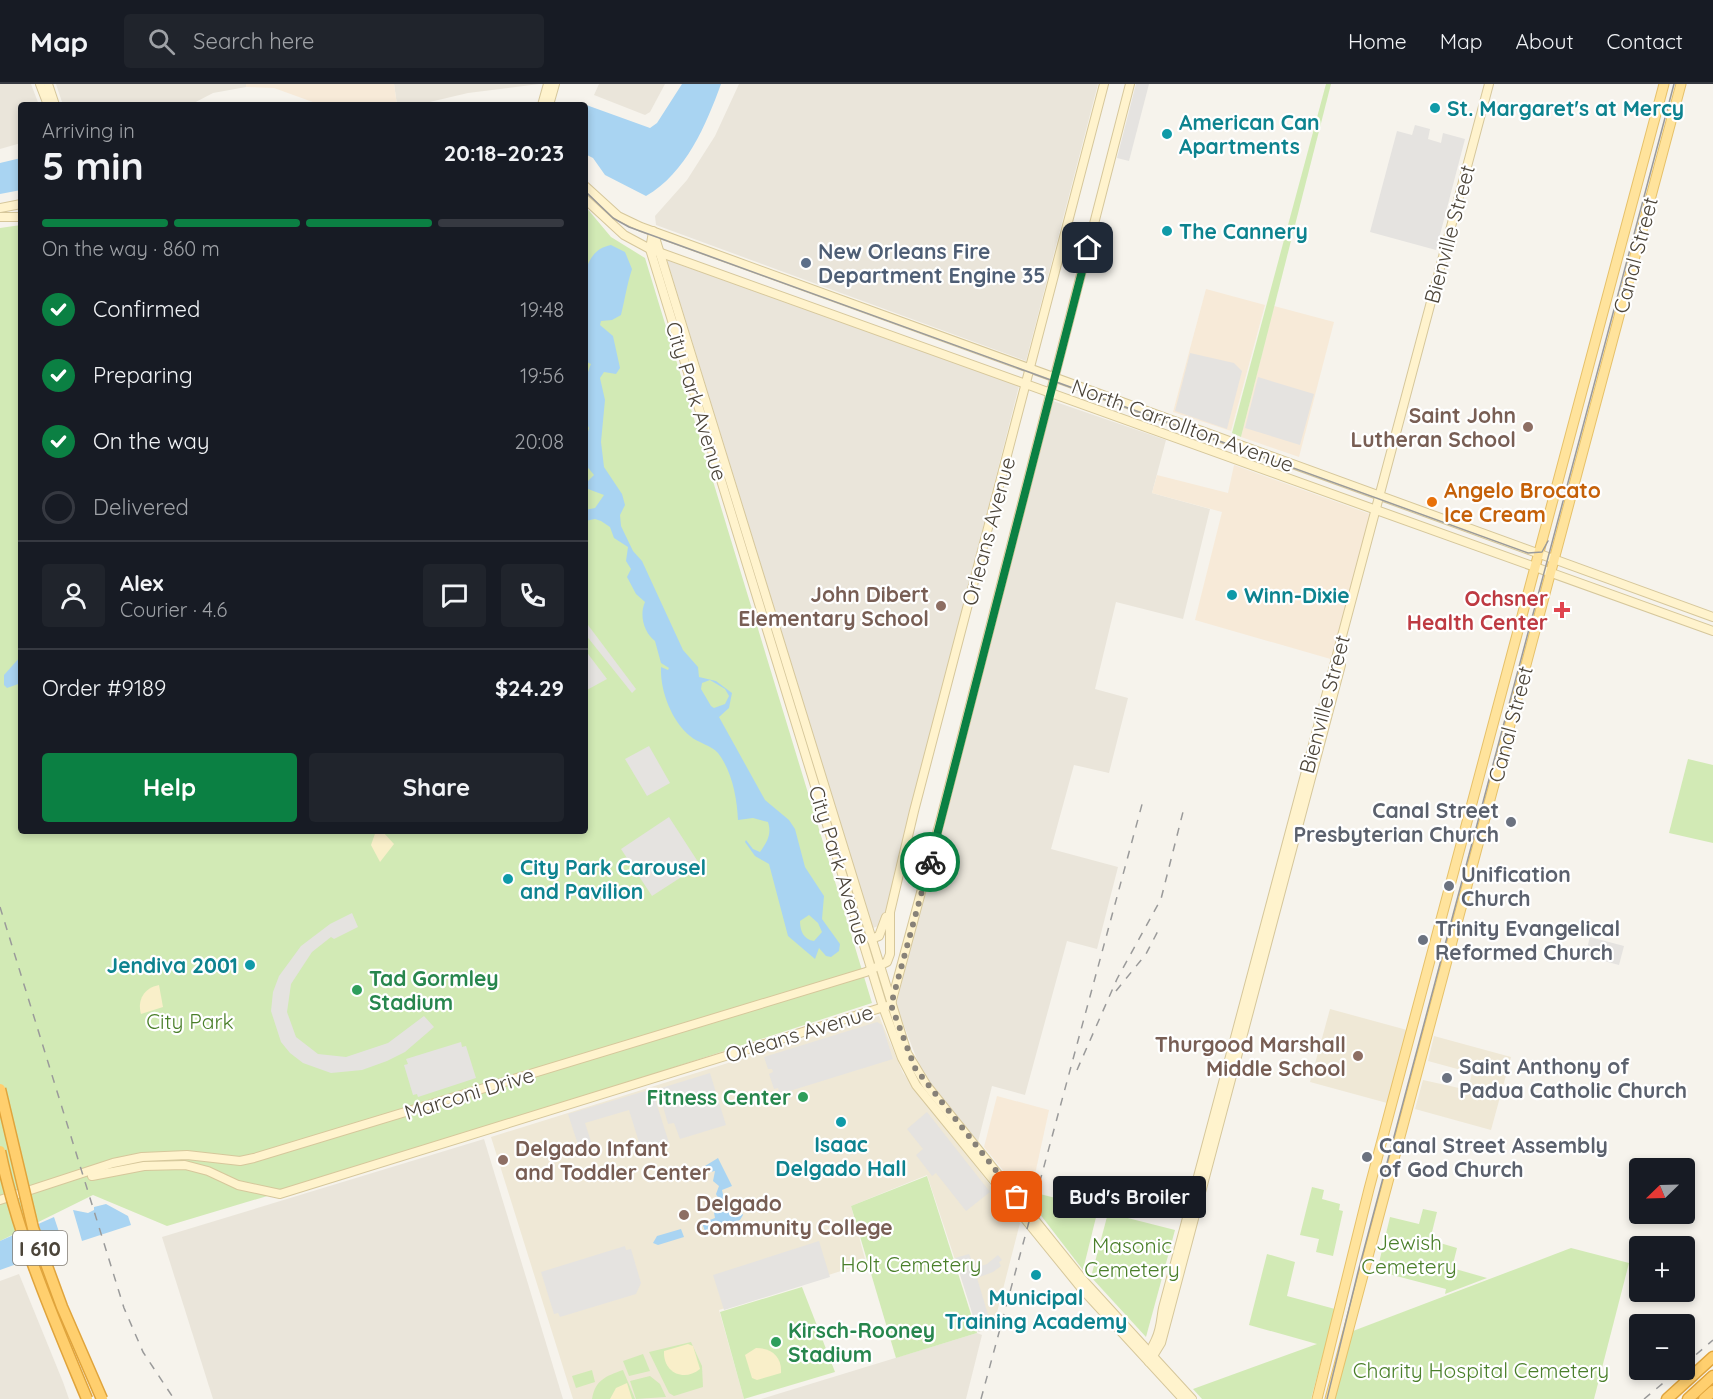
<!DOCTYPE html>
<meta charset="utf-8">
<style>
body{margin:0;font-family:Quicksand,sans-serif;background:#20242c;color:#f1f3f6;height:100vh;display:flex;flex-direction:column;font-size:22px;white-space:nowrap}
*{box-sizing:border-box;margin:0}
p{font-size:20px;color:#9ea1a6}
.icon{flex:none;width:33px;height:33px;fill:none;stroke:currentColor;stroke-width:2;stroke-linecap:round;stroke-linejoin:round}
.map{position:relative;flex:1;overflow:hidden}
.side{position:absolute;left:18px;top:18px;width:570px;height:732px;display:flex;flex-direction:column;background:#171b24;border-radius:6px;box-shadow:0 3px 9px #0003}
.side>*{flex:none}
.needle{width:39px;rotate:247deg}
.fabs{position:absolute;left:1629px;top:1074px;display:grid;gap:12px}
.fabs a{display:grid;place-items:center;width:66px;height:66px;border-radius:6px;background:#171b24;box-shadow:0 3px 9px #0003;font-size:30px}
.pin{position:absolute;display:grid;place-items:center;width:51px;height:51px;color:#fff;margin:-26px;border-radius:12px;box-shadow:0 3px 9px #0006}
.courier{position:absolute;display:grid;place-items:center;width:60px;height:60px;margin:-30px;border:4px solid #0b8043;border-radius:50%;background:#fff;color:#222;box-shadow:0 2px 8px #0007}
.bubble{position:absolute;height:42px;border-radius:6px;background:#171b24;box-shadow:0 3px 9px #0003;font-size:20px;font-weight:700;line-height:42px;text-align:center}
.head em{font-style:normal;font-weight:700}
.head div{display:flex;flex-direction:column-reverse}
.head{display:flex;align-items:center;justify-content:space-between;height:102px;padding:0 24px}
h1{font-size:39px;font-weight:700;line-height:45px}
.bar{display:grid;grid-template-columns:repeat(4,1fr);gap:9px 6px;align-content:center;height:72px;padding:0 24px}
.bar i{height:8px;border-radius:4px;background:#363941}
.bar .selected{background:#0b8043}
.bar p{grid-column:span 4}
.line{display:flex;align-items:center;gap:15px;padding:0 24px;border-top:2px solid #363941}
.line div{flex:1}
.round{display:grid;place-items:center;flex:none;width:63px;height:63px;border-radius:6px;background:#20242c}
ol{padding:0 24px;list-style:none}
li{display:flex;align-items:center;gap:18px;height:66px}
li p{margin-inline-start:auto}
li .icon{padding:6px;border-radius:50%;background:#0b8043;color:#fff;stroke-width:4}
li:last-child{color:#9ea1a6}
li i{width:33px;height:33px;border:3px solid #363941;border-radius:50%}
.action{display:flex;gap:12px;margin-top:auto;padding:12px 24px}
.action a{flex:1;height:69px;border-radius:6px;background:#0b8043;color:#fff;font-size:24px;font-weight:700;line-height:69px;text-align:center}
.action a+a{background:#20242c;color:#f1f3f6}
header{display:flex;align-items:center;gap:36px;box-sizing:border-box;height:84px;padding:0 30px;background:#171b24;border-bottom:2px solid #363941}
header strong{font-size:28px}
nav{display:flex;gap:33px;margin-inline-start:auto;font-size:21px}
.search{width:420px;height:54px;background:#20242c;display:flex;align-items:center;gap:15px;box-sizing:border-box;padding:0 21px;border-radius:6px;color:#9ea1a6;font-size:22px}
.map>svg:first-child{display:block}
.residential{fill:#eae5da}
.commercial{fill:#f7ead8}
.education{fill:#efe8d6}
.green{fill:#d2eab5}
.sand{fill:#f9efc9}
.parking{fill:#e5e3e0}
.water{fill:#a9d4f2;fill-rule:evenodd}
.lines{fill:none;stroke-linecap:round;stroke-linejoin:round}
.secondary-casing{stroke:#d6c79b;stroke-width:10}
.primary-casing{stroke:#e6c16a;stroke-width:11}
.highway-casing{stroke:#e0a43c;stroke-width:13}
.secondary{stroke:#fff3cd;stroke-width:8}
.primary{stroke:#ffe39c;stroke-width:9}
.highway{stroke:#ffcf6e;stroke-width:10}
.tram{stroke:#9a9a9a;stroke-width:1.5}
.rail{stroke:#9a9a9a;stroke-width:1.5;stroke-dasharray:8 8;stroke-linecap:butt}
.highway-bridge-casing{stroke:#e0a43c;stroke-width:13;stroke-linecap:butt}
.highway-bridge{stroke:#ffcf6e;stroke-width:10}
.done{stroke:#878178;stroke-width:6;stroke-dasharray:0 10.8}
.route{stroke:#0b8043;stroke-width:8}
.culture-dot{fill:#0f9aa8;stroke:#fff;stroke-width:2}
.service-dot{fill:#5c6f8a;stroke:#fff;stroke-width:2}
.education-dot{fill:#8d6e63;stroke:#fff;stroke-width:2}
.food-dot{fill:#e8710a;stroke:#fff;stroke-width:2}
.health-dot{fill:#e0444e;stroke:#fff;stroke-width:2}
.worship-dot{fill:#6b7280;stroke:#fff;stroke-width:2}
.leisure-dot{fill:#2e9e5b;stroke:#fff;stroke-width:2}
.labels{text-anchor:middle;dominant-baseline:central;stroke-width:4.5;stroke-linejoin:round;paint-order:stroke}
.shield{fill:#fff;stroke:#817c74;stroke-width:1.5}
.shield-label{font-size:20px;font-weight:bold;fill:#4b4439}
.culture-label{font-size:21px;font-weight:bold;fill:#0d838f;stroke:#fff;text-anchor:start}
.street-label{font-size:21px;fill:#4b4439;stroke:#fff}
.service-label{font-size:21px;font-weight:bold;fill:#4e5e75;stroke:#fff;text-anchor:start}
.education-label{font-size:21px;font-weight:bold;fill:#785e54;stroke:#fff;text-anchor:end}
.food-label{font-size:21px;font-weight:bold;fill:#c56008;stroke:#fff;text-anchor:start}
.health-label{font-size:21px;font-weight:bold;fill:#be3a42;stroke:#fff;text-anchor:end}
.worship-label{font-size:21px;font-weight:bold;fill:#5b616d;stroke:#fff;text-anchor:start}
.leisure-label{font-size:21px;font-weight:bold;fill:#27864d;stroke:#fff;text-anchor:start}
.park-label{font-size:21px;fill:#4a7f2a;stroke:#fff}
</style>
<header>
<strong>Map</strong>
<div class="search"><svg class="icon" aria-label="search" viewBox="0 0 24 24"><circle cx="10" cy="10" r="6"/><path d="M15 15l6 6"/></svg>Search here</div>
<nav><a>Home</a><a>Map</a><a>About</a><a>Contact</a></nav>
</header>
<div class="map">
<svg width="1713" height="1315" viewBox="0 0 1713 1315">
<rect width="100%" height="100%" fill="#f6f3ec"/>
<g class="residential">
<polygon points="0,0 31,0 39,21 21,21 21,59 0,65"/>
<polygon points="56,0 246,0 246,3 213,9 190,21 63,21"/>
<polygon points="394,0 539,0 468,9 417,21 397,21"/>
<polygon points="599,0 665,0 650,28 645,31 594,11"/>
<polygon points="739,0 1098,0 1026,277 656,141 655,132 687,96 715,52"/>
<polygon points="667,176 1019,302 887,822 881,841 873,844"/>
<polygon points="1053,317 1166,356 1152,409 1210,425 1183,535 1116,518 1095,605 1128,614 1109,689 1074,681 1051,765 1118,783 1097,865 1067,857 1025,1011 992,1002 978,1058 923,991 896,921"/>
<polygon points="484,1055 563,1315 213,1315 162,1153"/>
<polygon points="19,1190 63,1298 69,1315 0,1315 0,1197"/>
<polygon points="977,1249 982,1251 966,1315 761,1315"/>
</g>
<g class="commercial">
<polygon points="246,0 394,0 397,21 321,21 274,4 246,3"/>
<polygon points="1206,205 1265,221 1231,347 1173,328"/>
<polygon points="1274,222 1334,238 1299,373 1241,353"/>
<polygon points="1234,381 1370,430 1334,576 1195,536 1222,428 1152,409 1157,391 1228,409"/>
<polygon points="997,1012 1049,1026 1029,1118 984,1063"/>
</g>
<g class="education">
<polygon points="1330,925 1407,946 1387,1019 1310,998"/>
<polygon points="879,932 903,989 1020,1139 993,1244 979,1248 927,1091 851,1122 866,1179 719,1226 744,1315 573,1315 491,1053"/>
<polygon points="1434,952 1511,973 1491,1046 1415,1025 1423,996 1468,1006 1472,989 1428,977"/>
</g>
<g class="green">
<polygon points="1326,0 1331,0 1241,353 1232,349"/>
<polygon points="585,122 611,153 645,174 872,919 404,1071 167,1142 93,1111 0,1157 0,144 21,141 21,747 585,747"/>
<polygon points="1688,675 1713,681 1713,759 1669,749"/>
<polygon points="927,1092 977,1249 896,1274 851,1122"/>
<polygon points="1312,1103 1324,1106 1322,1115 1340,1120 1339,1126 1343,1127 1333,1172 1316,1168 1319,1155 1300,1151"/>
<polygon points="1040,1110 1098,1125 1083,1186 1036,1125"/>
<polygon points="1423,1125 1437,1128 1430,1156 1457,1164 1452,1184 1487,1194 1445,1210 1446,1205 1377,1187 1390,1133 1419,1140"/>
<polygon points="1108,1129 1175,1146 1146,1253 1091,1193"/>
<polygon points="1571,1164 1629,1179 1594,1315 1335,1315 1353,1247"/>
<polygon points="1267,1170 1295,1178 1287,1212 1335,1225 1311,1315 1202,1315 1193,1305 1317,1260 1249,1241"/>
<polygon points="802,1203 835,1288 744,1315 720,1228"/>
<polygon points="691,1258 702,1282 703,1303 674,1312 669,1309 649,1268"/>
<polygon points="643,1270 650,1287 629,1292 623,1277"/>
<polygon points="592,1286 595,1298 576,1304 572,1292"/>
<path d="M623,1286L635,1315H592C595,1296 606,1292 623,1286Z"/>
<polygon points="650,1292 660,1300 666,1313 636,1315 630,1297"/>
</g>
<g class="sand">
<polygon points="376,747 382,747 394,760 380,778 371,761"/>
<path d="M159,901L163,923L141,930C137,916 144,904 159,901Z"/>
<path d="M688,1260L693,1262L700,1285C684,1298 663,1289 664,1267Z"/>
<path d="M756,1264C772,1264 782,1273 781,1289L757,1296L752,1294L745,1271Z"/>
<polygon points="627,1299 632,1315 610,1315 616,1304"/>
</g>
<g class="parking">
<polygon points="1136,0 1149,0 1129,77 1117,74"/>
<polygon points="1415,41 1430,45 1428,55 1441,59 1443,49 1465,55 1436,166 1370,148 1397,47 1412,51"/>
<polygon points="1190,269 1234,279 1242,287 1227,345 1175,327"/>
<polygon points="1258,293 1314,310 1300,361 1245,344"/>
<polygon points="585,537 636,605 632,609 585,550"/>
<polygon points="585,566 607,595 585,607"/>
<polygon points="649,662 670,699 647,712 625,675"/>
<polygon points="669,733 700,781 652,812 621,765"/>
<polygon points="352,829 358,843 334,855 331,853 312,868 291,900 287,928 296,953 318,970 346,973 388,959 424,932 434,943 405,968 387,977 362,986 331,989 303,979 290,969 281,958 271,927 273,908 279,892 301,862 330,840"/>
<polygon points="1590,853 1624,862 1619,881 1585,872"/>
<polygon points="877,938 882,941 893,975 780,1010 778,1004 774,1005 769,990 773,988 772,985 768,985 764,973"/>
<polygon points="461,958 462,963 466,962 476,994 418,1013 417,1010 413,1011 404,981 408,980 406,975"/>
<polygon points="710,989 726,1041 680,1055 674,1039 668,1040 658,1005"/>
<polygon points="652,1005 669,1059 642,1068 629,1026 585,1039 594,1067 581,1070 568,1030"/>
<polygon points="927,1028 990,1108 966,1127 936,1089 932,1092 916,1071 923,1065 907,1045"/>
<polygon points="819,1157 830,1193 724,1226 713,1191"/>
<polygon points="625,1162 626,1166 631,1165 641,1199 636,1210 560,1233 558,1229 554,1230 541,1188"/>
<polygon points="969,1170 975,1184 987,1180 998,1171 1002,1176 999,1178 1001,1182 993,1188 977,1194 992,1244 978,1248 955,1174"/>
</g>
<g class="water">
<path d="M682,0H721C706,41 686,89 646,112L605,91L593,74L585,70V21H477L578,18L650,44L657,39Z"/>
<polygon points="21,74 21,106 0,110 0,79"/>
<path d="M611,161L625,168L632,185C627,200 625,215 621,231L612,236L601,237L600,241L613,252L620,284L616,290L604,288L600,294L605,316L601,358L604,383L622,410L625,421L620,431L621,442L633,467L642,477L683,566L698,583L699,593L716,597L732,609L729,624L719,633L765,716L789,736L795,745L805,783L824,812L822,835L840,860L839,867L831,873L826,872L819,864L815,875L788,852L769,780L755,772L745,758L746,756L753,765L760,768C767,758 772,750 768,738L753,734L738,736C737,714 732,687 718,669C711,661 698,659 690,652C671,636 660,606 661,583L668,586L669,584L661,579L655,557C644,549 639,531 645,518L636,510L627,493L631,485L626,477L628,463L614,454L610,443L601,437L595,435L585,437V426L595,424L604,411L588,405V397L594,391L585,380V359L589,344C579,328 584,296 591,280L585,277V189C589,175 595,164 611,161ZM710,596L725,605L729,612L725,620L714,624L711,622L701,605L702,599ZM809,831L818,839L822,848L814,857C804,856 800,847 800,837Z"/>
<polygon points="21,572 21,599 7,604 4,601 4,591"/>
<polygon points="718,1074 732,1102 722,1106 724,1115 729,1114 729,1121 719,1124 719,1129 738,1123 743,1131 740,1136 705,1147 702,1139 715,1134 713,1123 718,1121 715,1116 718,1114 716,1110 719,1102 713,1097 715,1087 710,1088 705,1082"/>
<polygon points="106,1120 128,1132 131,1141 82,1157 73,1126 88,1129 94,1126 94,1123"/>
<polygon points="54,1133 64,1163 0,1186 0,1157"/>
<polygon points="681,1145 684,1153 658,1161 653,1159 657,1152"/>
</g>
<g class="lines">
<g class="secondary-casing">
<g id="secondary">
<polyline points="40,0 48,21"/>
<polyline points="48,0 55,21"/>
<polyline points="542,21 548,0"/>
<polyline points="549,21 555,0"/>
<polyline points="585,102 618,132 641,143 1713,533"/>
<polyline points="585,115 624,151 650,165 1713,547"/>
<polyline points="0,124 21,120"/>
<polyline points="0,133 21,133"/>
<polyline points="653,147 907,969 927,1002 1084,1197 1192,1315"/>
<polyline points="653,148 650,165 883,923 902,974 916,1001 1082,1205 1183,1315"/>
<polyline points="871,855 879,852 886,833"/>
<polyline points="891,920 941,734 1130,0"/>
<polyline points="92,1092 144,1082 185,1081 208,1087 238,1101 280,1110 887,922"/>
<polyline points="0,1116 113,1079 142,1073 187,1071 240,1077 254,1074 866,888 887,878 890,870 890,828 914,727 1104,0"/>
<polyline points="1150,1277 1161,1259 1341,581"/>
<path d="M1149,1278C1148,1267 1152,1265 1156,1255C1161,1245 1161,1234 1163,1224L1489,0"/>
</g>
</g>
<g class="primary-casing">
<g id="primary">
<polyline points="1317,1315 1369,1105 1664,0"/>
<polyline points="1330,1315 1681,0"/>
</g>
</g>
<g class="highway-casing">
<g id="highway">
<polyline points="1667,1315 1713,1273"/>
<polyline points="1688,1315 1713,1292"/>
<polyline points="1704,1315 1713,1307"/>
</g>
</g>
<use href="#secondary" class="secondary"/>
<use href="#primary" class="primary"/>
<use href="#highway" class="highway"/>
<g class="tram">
<polyline points="585,107 613,134 629,143 1528,469 1542,468 1548,457"/>
<polyline points="1327,1315 1358,1188 1674,0"/>
</g>
<g class="rail">
<polyline points="0,823 124,1224 143,1268 174,1315"/>
<polyline points="1116,907 1146,870 1160,843"/>
<polyline points="1077,986 1117,895 1161,815 1184,724"/>
<polyline points="1684,1281 1713,1256"/>
<polyline points="981,1315 1144,713"/>
<polyline points="1644,1315 1679,1286"/>
</g>
<g class="highway-bridge-casing">
<g id="highway-bridge">
<polyline points="0,1005 33,1144 62,1223 102,1315"/>
<path d="M0,1067C18,1153 53,1233 87,1315"/>
</g>
</g>
<use href="#highway-bridge" class="highway-bridge"/>
</g>
<g class="lines">
<polyline class="done" points="930,778 891,921 915,984 1017,1113"/>
<polyline class="route" points="930,778 1088,164"/>
</g>
<g class="culture-dot">
<circle cx="1435" cy="24" r="6"/>
<circle cx="1167" cy="50" r="6"/>
<circle cx="1167" cy="147" r="6"/>
<circle cx="1232" cy="511" r="6"/>
<circle cx="508" cy="795" r="6"/>
<circle cx="250" cy="881" r="6"/>
<circle cx="841" cy="1038" r="6"/>
<circle cx="1036" cy="1191" r="6"/>
</g>
<circle class="service-dot" cx="806" cy="179" r="6"/>
<g class="education-dot">
<circle cx="1528" cy="343" r="6"/>
<circle cx="941" cy="522" r="6"/>
<circle cx="1358" cy="972" r="6"/>
<circle cx="503" cy="1076" r="6"/>
<circle cx="684" cy="1131" r="6"/>
</g>
<circle class="food-dot" cx="1432" cy="418" r="6"/>
<path class="health-dot" d="M1559 517h6v6h6v6h-6v6h-6v-6h-6v-6h6z"/>
<g class="worship-dot">
<circle cx="1511" cy="738" r="6"/>
<circle cx="1449" cy="802" r="6"/>
<circle cx="1423" cy="856" r="6"/>
<circle cx="1447" cy="994" r="6"/>
<circle cx="1367" cy="1073" r="6"/>
</g>
<g class="leisure-dot">
<circle cx="357" cy="906" r="6"/>
<circle cx="803" cy="1013" r="6"/>
<circle cx="776" cy="1258" r="6"/>
</g>
<g class="labels">
<rect class="shield" x="13" y="1147" width="54" height="34" rx="4.5"/>
<g class="shield-label">
<text x="40" y="1164">I 610</text>
</g>
<g class="culture-label">
<text x="1447" y="24">St. Margaret's at Mercy</text>
<text x="1179" y="38">American Can<tspan x="1179" dy="24">Apartments</tspan></text>
<text x="1179" y="147">The Cannery</text>
<text x="1244" y="511">Winn-Dixie</text>
<text x="520" y="783">City Park Carousel<tspan x="520" dy="24">and Pavilion</tspan></text>
<text x="238" y="881" text-anchor="end">Jendiva 2001</text>
<text x="841" y="1060" text-anchor="middle">Isaac<tspan x="841" dy="24">Delgado Hall</tspan></text>
<text x="1036" y="1213" text-anchor="middle">Municipal<tspan x="1036" dy="24">Training Academy</tspan></text>
</g>
<g class="street-label">
<text transform="translate(1449 150) rotate(-75)">Bienville Street</text>
<text transform="translate(1635 171) rotate(-75)">Canal Street</text>
<text transform="translate(697 317) rotate(73)">City Park Avenue</text>
<text transform="translate(1183 341) rotate(20)">North Carrollton Avenue</text>
<text transform="translate(988 447) rotate(-75)">Orleans Avenue</text>
<text transform="translate(1324 620) rotate(-75)">Bienville Street</text>
<text transform="translate(1510 640) rotate(-75)">Canal Street</text>
<text transform="translate(840 781) rotate(73)">City Park Avenue</text>
<text transform="translate(799 949) rotate(-17)">Orleans Avenue</text>
<text transform="translate(469 1009) rotate(-17)">Marconi Drive</text>
</g>
<g class="service-label">
<text x="818" y="167">New Orleans Fire<tspan x="818" dy="24">Department Engine 35</tspan></text>
</g>
<g class="education-label">
<text x="1516" y="331">Saint John<tspan x="1516" dy="24">Lutheran School</tspan></text>
<text x="929" y="510">John Dibert<tspan x="929" dy="24">Elementary School</tspan></text>
<text x="1346" y="960">Thurgood Marshall<tspan x="1346" dy="24">Middle School</tspan></text>
<text x="515" y="1064" text-anchor="start">Delgado Infant<tspan x="515" dy="24">and Toddler Center</tspan></text>
<text x="696" y="1119" text-anchor="start">Delgado<tspan x="696" dy="24">Community College</tspan></text>
</g>
<g class="food-label">
<text x="1444" y="406">Angelo Brocato<tspan x="1444" dy="24">Ice Cream</tspan></text>
</g>
<g class="health-label">
<text x="1548" y="514">Ochsner<tspan x="1548" dy="24">Health Center</tspan></text>
</g>
<g class="worship-label">
<text x="1499" y="726" text-anchor="end">Canal Street<tspan x="1499" dy="24">Presbyterian Church</tspan></text>
<text x="1461" y="790">Unification<tspan x="1461" dy="24">Church</tspan></text>
<text x="1435" y="844">Trinity Evangelical<tspan x="1435" dy="24">Reformed Church</tspan></text>
<text x="1459" y="982">Saint Anthony of<tspan x="1459" dy="24">Padua Catholic Church</tspan></text>
<text x="1379" y="1061">Canal Street Assembly<tspan x="1379" dy="24">of God Church</tspan></text>
</g>
<g class="leisure-label">
<text x="369" y="894">Tad Gormley<tspan x="369" dy="24">Stadium</tspan></text>
<text x="791" y="1013" text-anchor="end">Fitness Center</text>
<text x="788" y="1246">Kirsch-Rooney<tspan x="788" dy="24">Stadium</tspan></text>
</g>
<g class="park-label">
<text x="190" y="937">City Park</text>
<text x="1409" y="1158">Jewish<tspan x="1409" dy="24">Cemetery</tspan></text>
<text x="1132" y="1161">Masonic<tspan x="1132" dy="24">Cemetery</tspan></text>
<text x="911" y="1180">Holt Cemetery</text>
<text x="1481" y="1286">Charity Hospital Cemetery</text>
</g>
</g>
</svg>
<div class="fabs">
<a><svg class="needle" viewBox="-14 -14 28 28"><path d="M0-13l5 13h-10z" fill="#e53935"/><path d="M0 13l5-13h-10z" fill="#9ea1a6"/></svg></a>
<a>+</a>
<a>−</a>
</div>
<div class="pin" style="left:1017px;top:1113px;background:#ea580c"><svg class="icon" aria-label="bag" viewBox="0 0 24 24"><path d="M5 8h14l-1 12H6zM9 8a3 3 0 0 1 6 0"/></svg></div>
<div class="pin" style="left:1088px;top:164px;background:#1f2937"><svg class="icon" aria-label="home" viewBox="0 0 24 24"><path d="M3 11l9-7 9 7M6 9v11h12V9"/></svg></div>
<div class="courier" style="left:930px;top:778px"><svg class="icon" aria-label="bike" viewBox="0 0 24 24"><circle cx="6" cy="16" r="4"/><circle cx="18" cy="16" r="4"/><path d="M6 16l4-8h5l3 8M10 8l3 8H6M13 5h3"/></svg></div>
<div class="bubble" style="left:1053px;top:1092px;width:153px">Bud's Broiler</div>
<section class="side">
<div class="head"><div><h1>5 min</h1><p>Arriving in</p></div><em>20:18–20:23</em></div>
<div class="bar"><i class="selected"></i><i class="selected"></i><i class="selected"></i><i></i><p>On the way · 860 m</p></div>
<ol>
<li><svg class="icon" aria-label="check" viewBox="0 0 24 24"><path d="M5 12l5 5 9-10"/></svg>Confirmed<p>19:48</p></li>
<li><svg class="icon" aria-label="check" viewBox="0 0 24 24"><path d="M5 12l5 5 9-10"/></svg>Preparing<p>19:56</p></li>
<li><svg class="icon" aria-label="check" viewBox="0 0 24 24"><path d="M5 12l5 5 9-10"/></svg>On the way<p>20:08</p></li>
<li><i></i>Delivered</li>
</ol>
<div class="line" style="height:108px"><a class="round"><svg class="icon" aria-label="person" viewBox="0 0 24 24"><circle cx="12" cy="8" r="4"/><path d="M4 21q1-7 8-7t8 7"/></svg></a><div><b>Alex</b><p>Courier · 4.6</p></div><a class="round"><svg class="icon" aria-label="chat" viewBox="0 0 24 24"><path d="M4 5h16v11H9l-5 4z"/></svg></a><a class="round"><svg class="icon" aria-label="phone" viewBox="0 0 24 24"><path d="M5 4h4l2 5-3 2q2 4 5 5l2-3 5 2v4C11 20 4 13 5 4z"/></svg></a></div>
<div class="line" style="height:78px"><div>Order #9189</div><b>$24.29</b></div>
<div class="action"><a>Help</a><a>Share</a></div>
</section>
</div>
